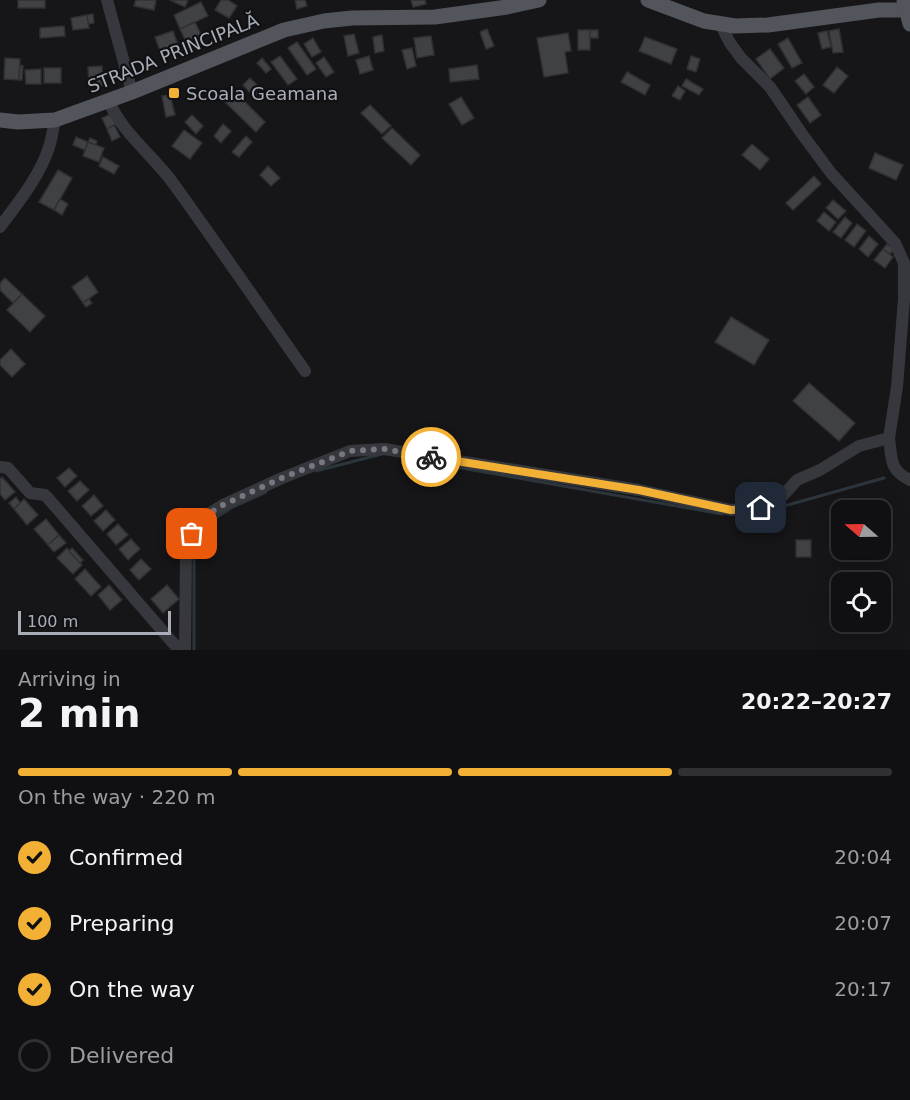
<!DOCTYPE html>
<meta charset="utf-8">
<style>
body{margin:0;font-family:"DejaVu Sans",sans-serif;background:#1e1e20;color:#f1f3f6;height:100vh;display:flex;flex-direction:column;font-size:22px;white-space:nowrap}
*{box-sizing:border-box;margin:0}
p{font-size:20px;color:#9c9d9f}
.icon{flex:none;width:33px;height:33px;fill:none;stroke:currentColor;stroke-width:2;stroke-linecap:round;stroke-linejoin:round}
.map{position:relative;height:650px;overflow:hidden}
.side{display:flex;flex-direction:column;background:#101012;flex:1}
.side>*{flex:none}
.needle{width:39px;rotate:290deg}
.controls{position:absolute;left:831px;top:500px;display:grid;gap:12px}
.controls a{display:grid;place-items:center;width:60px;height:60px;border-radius:12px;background:#101012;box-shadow:0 6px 24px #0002,0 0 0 2px #303032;font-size:30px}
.scale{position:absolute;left:18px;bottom:15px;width:153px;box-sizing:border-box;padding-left:6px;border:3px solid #a8adb8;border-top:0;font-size:16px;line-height:21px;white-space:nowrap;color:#a8adb8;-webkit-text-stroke:4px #111113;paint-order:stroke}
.pin{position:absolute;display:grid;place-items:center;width:51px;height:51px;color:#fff;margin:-26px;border-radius:12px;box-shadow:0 3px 9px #0006}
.courier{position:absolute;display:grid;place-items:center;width:60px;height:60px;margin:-30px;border:4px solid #f2b134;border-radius:50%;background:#fff;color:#222;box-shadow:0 2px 8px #0007}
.headline em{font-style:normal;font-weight:800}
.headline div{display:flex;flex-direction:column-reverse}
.headline{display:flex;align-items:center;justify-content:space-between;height:102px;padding:0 18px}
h1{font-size:39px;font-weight:800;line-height:45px}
.bar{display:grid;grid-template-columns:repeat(4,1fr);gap:9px 6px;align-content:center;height:72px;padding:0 18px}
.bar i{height:8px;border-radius:4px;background:#303032}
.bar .current{background:#f2b134}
.bar p{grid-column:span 4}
ol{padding:0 18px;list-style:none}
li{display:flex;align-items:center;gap:18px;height:66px}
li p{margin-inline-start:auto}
li .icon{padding:6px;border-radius:50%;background:#f2b134;color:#111;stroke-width:4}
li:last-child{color:#9c9d9f}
li i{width:33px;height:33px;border:3px solid #303032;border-radius:50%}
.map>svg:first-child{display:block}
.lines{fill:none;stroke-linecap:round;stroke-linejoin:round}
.stream{stroke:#2c353c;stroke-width:3}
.building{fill:#404145;stroke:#303034;stroke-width:1.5}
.minor{stroke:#37383d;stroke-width:12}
.major{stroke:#53555c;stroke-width:15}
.major-bridge{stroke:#53555c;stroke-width:15}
.done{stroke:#757880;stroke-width:6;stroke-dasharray:0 10.8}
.route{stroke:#f2b134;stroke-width:8}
.poi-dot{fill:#f2b134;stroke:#111113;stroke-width:2}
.labels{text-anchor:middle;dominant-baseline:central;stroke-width:4.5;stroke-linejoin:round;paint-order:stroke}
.street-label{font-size:18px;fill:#a8adb8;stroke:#111113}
.poi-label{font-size:18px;fill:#a8adb8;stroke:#111113;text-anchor:start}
</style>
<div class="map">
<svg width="910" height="650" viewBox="0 0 910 650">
<rect width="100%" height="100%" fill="#161618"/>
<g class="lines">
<g class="stream">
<polyline points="433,463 722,514"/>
<polyline points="316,471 382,454"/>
<polyline points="770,510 884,478"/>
<polyline points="194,650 194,552 205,525 231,508 266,492"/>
</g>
</g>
<g class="building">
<rect x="18" y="0" width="27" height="8"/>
<polygon points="136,0 156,0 154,10 134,6"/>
<polygon points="170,0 188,0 185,7"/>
<polygon points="221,0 228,0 237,6 229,18 215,10"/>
<polygon points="295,0 305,0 307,6 297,9"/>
<polygon points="411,0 425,0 426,4 413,7"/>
<polygon points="201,2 208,16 180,29 174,15"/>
<polygon points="93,14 94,23 88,24 87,15"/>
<polygon points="87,15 89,28 73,30 71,18"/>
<polygon points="195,22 204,41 189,48 180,29"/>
<polygon points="64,26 65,36 40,38 40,28"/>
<polygon points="487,29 494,46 486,49 480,32"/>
<polygon points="839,29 843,52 833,53 829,31"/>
<rect x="578" y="30" width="12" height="20"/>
<rect x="590" y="30" width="8" height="8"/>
<polygon points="173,31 178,45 160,51 155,37"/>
<polygon points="827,31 831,47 822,49 818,33"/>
<polygon points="568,33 571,51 565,52 568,73 544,77 537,38"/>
<polygon points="354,34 359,53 348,56 344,36"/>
<polygon points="382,35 384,51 375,53 373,37"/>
<polygon points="431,36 434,55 417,58 414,38"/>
<polygon points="645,37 677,49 671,64 639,51"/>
<polygon points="313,38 321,52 312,57 304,44"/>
<polygon points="788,38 802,63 792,68 778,44"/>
<polygon points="297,42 316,69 307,75 288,48"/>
<polygon points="412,48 416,66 407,69 402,50"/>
<polygon points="770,49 784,68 770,79 756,59"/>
<polygon points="280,56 297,79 288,85 271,62"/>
<polygon points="369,56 373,70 360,74 356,60"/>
<polygon points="691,56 700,59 696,72 687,69"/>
<polygon points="324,57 334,72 326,77 316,63"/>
<polygon points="5,58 20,59 19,80 4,79"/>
<polygon points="262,58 271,69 266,73 257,63"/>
<polygon points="20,65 23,66 22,80 19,80"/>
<polygon points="477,65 479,79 450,82 449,69"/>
<polygon points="102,66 103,86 89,87 88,67"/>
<polygon points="837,67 848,76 834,93 823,85"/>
<rect x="44" y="68" width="17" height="15"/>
<polygon points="41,69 41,84 26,84 25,70"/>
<polygon points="627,72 650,85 645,95 621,82"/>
<polygon points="804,74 814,87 806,94 795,81"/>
<polygon points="250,78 262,90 255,98 243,85"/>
<polygon points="686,79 703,89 699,95 682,86"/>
<polygon points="678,86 685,91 680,100 672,96"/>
<polygon points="235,92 265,122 256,132 225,102"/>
<polygon points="170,95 175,115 166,117 162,96"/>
<polygon points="461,97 474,118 462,125 449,104"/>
<polygon points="808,97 821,115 810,123 797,105"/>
<polygon points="370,105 391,126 382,134 361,113"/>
<polygon points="113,113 118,123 107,129 102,118"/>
<polygon points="192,115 203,126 196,134 185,122"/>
<polygon points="223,124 231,131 221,143 214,136"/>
<polygon points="114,125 120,137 112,141 107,129"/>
<polygon points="392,128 420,155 411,165 382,138"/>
<polygon points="184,130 202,143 190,159 172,146"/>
<polygon points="246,136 252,142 239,157 232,152"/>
<polygon points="76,137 88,142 85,150 73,145"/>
<polygon points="90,138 97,141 96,145 88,142"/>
<polygon points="88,142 104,148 99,162 83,156"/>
<polygon points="752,144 769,159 760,170 742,155"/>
<polygon points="875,153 903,165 896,180 869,168"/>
<polygon points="103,157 119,166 114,174 99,166"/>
<polygon points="268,166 280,178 271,186 260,175"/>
<polygon points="58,170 72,178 54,210 39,202"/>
<polygon points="814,176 821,184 793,210 786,203"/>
<polygon points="60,199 68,204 62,215 54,210"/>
<polygon points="833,200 846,211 838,219 826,208"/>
<polygon points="824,212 836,222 829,231 817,221"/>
<polygon points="845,217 852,223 841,238 833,232"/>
<polygon points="857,224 866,231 854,247 845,240"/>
<polygon points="869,236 878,244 868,257 859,249"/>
<polygon points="887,244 894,249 890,254 883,249"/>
<polygon points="883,249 893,257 885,268 874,260"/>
<polygon points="87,276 98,292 83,303 72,287"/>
<polygon points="5,278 22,294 13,303 0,290 0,283"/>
<polygon points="22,294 45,316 30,332 7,310"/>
<polygon points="89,299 92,303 86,307 83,303"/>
<polygon points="731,317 769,340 754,365 715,342"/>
<polygon points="11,349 25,364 12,377 0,365 0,360"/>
<polygon points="809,383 855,423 839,441 793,401"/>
<polygon points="69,468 77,476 65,487 57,478"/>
<polygon points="2,477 15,492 5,500 0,494 0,479"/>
<polygon points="80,481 89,490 77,501 68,491"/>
<polygon points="94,495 103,506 91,516 82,506"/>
<polygon points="16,497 20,503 14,509 9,503"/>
<polygon points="24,499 38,515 27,525 14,509"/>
<polygon points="106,510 115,520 103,531 94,521"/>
<polygon points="46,519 59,535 48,545 34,529"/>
<polygon points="118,524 128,535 116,545 107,534"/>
<polygon points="59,535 66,543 54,552 48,545"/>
<polygon points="131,539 140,549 128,560 119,549"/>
<rect x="796" y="540" width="15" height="17"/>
<polygon points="67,548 82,565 73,574 57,558"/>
<polygon points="72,548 83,560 80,563 69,551"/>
<polygon points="141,559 151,569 139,580 130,570"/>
<polygon points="85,569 101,587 91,596 75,579"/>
<polygon points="109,585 122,600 110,610 98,595"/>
<polygon points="167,585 179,599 163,613 151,599"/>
</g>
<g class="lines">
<g class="minor">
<polyline points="107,0 132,92"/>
<path d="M108,100C122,132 149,152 170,179C216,242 260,307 305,371"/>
<path d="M0,227C18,203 40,176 49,147C52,138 53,129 55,120"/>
<path d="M889,438C892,459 889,470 910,480"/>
<polyline points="0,467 8,468 30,493 45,495 47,497 179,650"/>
<polyline points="185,650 186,553 192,534 205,516 223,505 282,478 350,451 384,449 639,490 731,510 761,508 779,500 797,480 820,470 859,446 889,438 897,387 904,299 904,263 895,243 831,173 802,134 770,87 741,58 730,43 721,25"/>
</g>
<g class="major">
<polyline points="648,0 704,21 735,26 768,25 879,10 910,10"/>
<polyline points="0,120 18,122 55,120 132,92 284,30 324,21 352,18 435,17 507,7 539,0"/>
</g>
<polyline class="major-bridge" points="904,0 910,24"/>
</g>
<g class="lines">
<polyline class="done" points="192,534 205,516 223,505 282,478 350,451 384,449 431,457"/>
<polyline class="route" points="431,457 639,490 731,510 761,508"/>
</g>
<rect class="poi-dot" x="168" y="87" width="12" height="12" rx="3"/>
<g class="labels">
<g class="street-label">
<text transform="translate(173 53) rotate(-22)">STRADA PRINCIPALĂ</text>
</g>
<g class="poi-label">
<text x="186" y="93">Scoala Geamana</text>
</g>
</g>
</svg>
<div class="controls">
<a><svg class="needle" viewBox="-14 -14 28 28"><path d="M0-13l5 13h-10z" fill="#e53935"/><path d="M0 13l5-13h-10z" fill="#9c9d9f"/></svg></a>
<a><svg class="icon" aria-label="locate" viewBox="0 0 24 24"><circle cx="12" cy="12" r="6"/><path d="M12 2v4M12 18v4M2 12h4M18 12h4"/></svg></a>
</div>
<div class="scale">100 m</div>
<div class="pin" style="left:192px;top:534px;background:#ea580c"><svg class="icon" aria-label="bag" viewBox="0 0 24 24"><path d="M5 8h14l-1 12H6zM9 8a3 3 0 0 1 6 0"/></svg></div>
<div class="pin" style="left:761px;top:508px;background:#1f2937"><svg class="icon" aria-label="home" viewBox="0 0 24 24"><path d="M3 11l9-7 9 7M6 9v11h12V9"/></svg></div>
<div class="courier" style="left:431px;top:457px"><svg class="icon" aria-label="bike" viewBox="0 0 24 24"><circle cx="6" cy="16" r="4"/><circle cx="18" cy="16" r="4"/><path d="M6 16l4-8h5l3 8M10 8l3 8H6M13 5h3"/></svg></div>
</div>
<section class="side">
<div class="headline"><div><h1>2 min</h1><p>Arriving in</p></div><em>20:22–20:27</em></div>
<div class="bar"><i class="current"></i><i class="current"></i><i class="current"></i><i></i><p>On the way · 220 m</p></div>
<ol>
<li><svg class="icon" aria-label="check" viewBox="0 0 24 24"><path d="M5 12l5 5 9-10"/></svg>Confirmed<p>20:04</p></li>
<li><svg class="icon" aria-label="check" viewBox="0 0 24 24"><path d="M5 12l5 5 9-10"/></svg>Preparing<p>20:07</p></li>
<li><svg class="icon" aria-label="check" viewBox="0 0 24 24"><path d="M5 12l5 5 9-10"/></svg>On the way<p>20:17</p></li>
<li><i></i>Delivered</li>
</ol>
</section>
